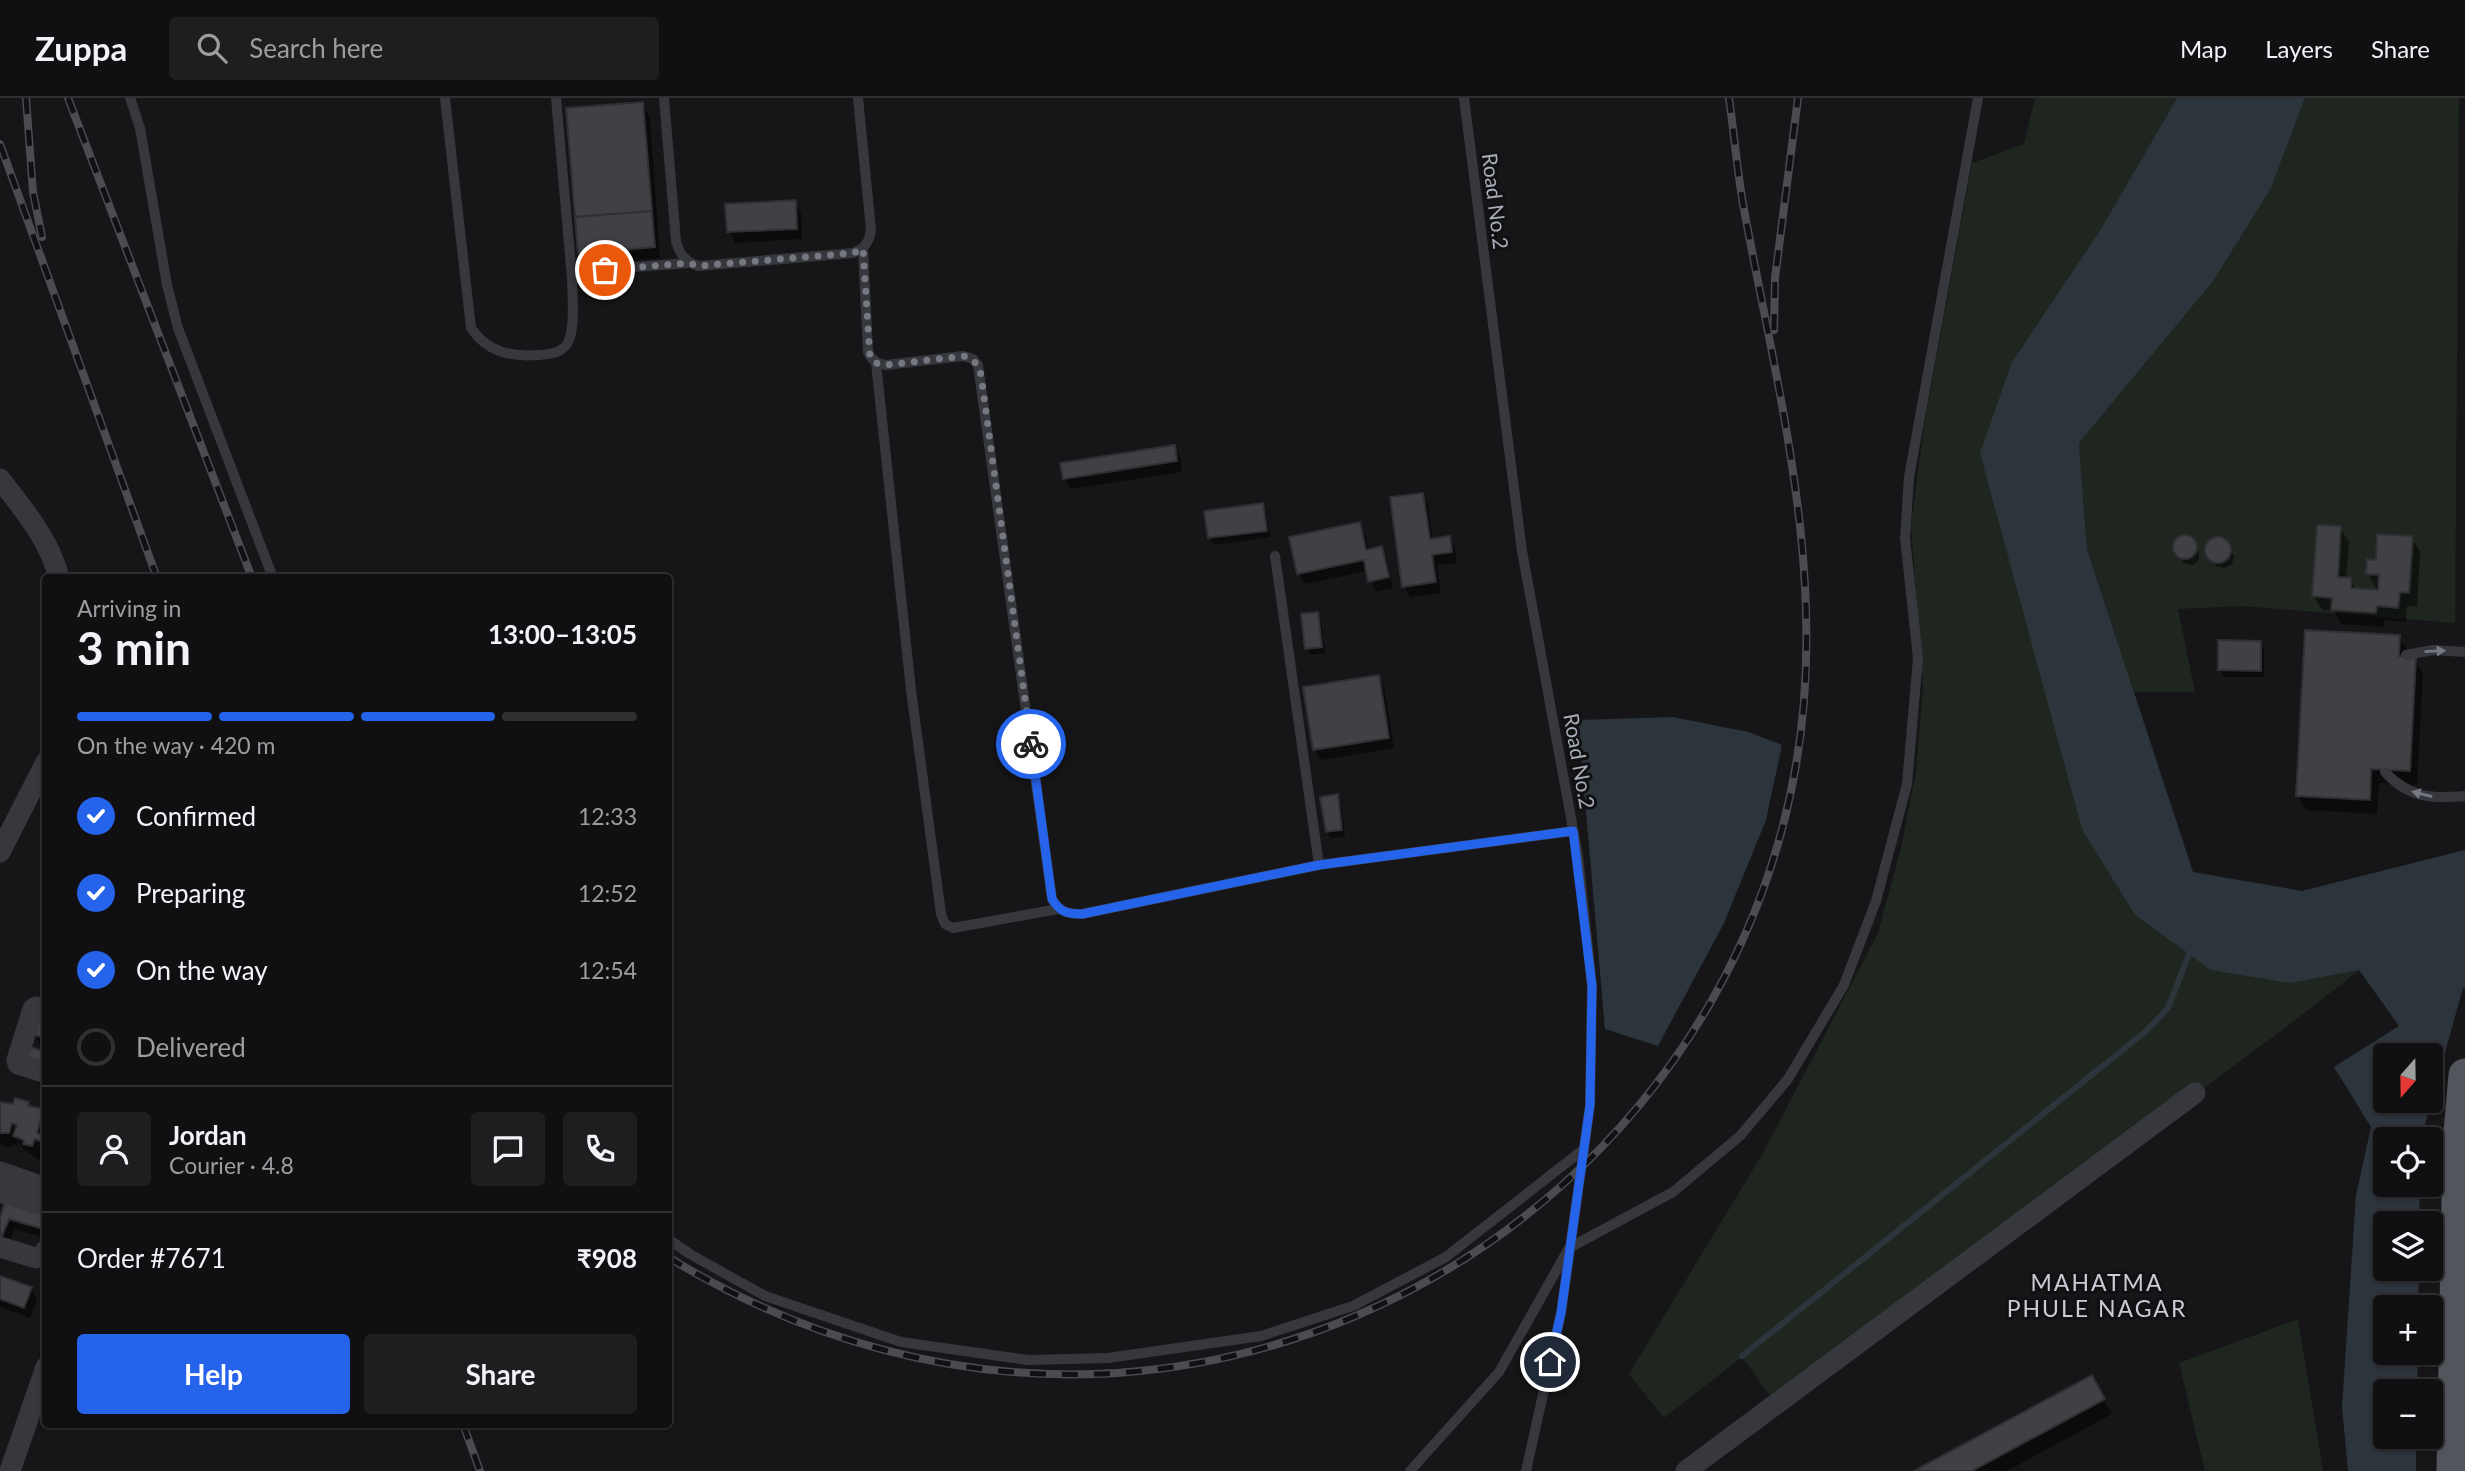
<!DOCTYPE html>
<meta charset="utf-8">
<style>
body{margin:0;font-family:Lato,sans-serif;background:#1e1e20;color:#f1f3f6;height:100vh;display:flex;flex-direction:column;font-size:26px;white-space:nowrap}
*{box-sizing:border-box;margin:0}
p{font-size:23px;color:#9c9d9f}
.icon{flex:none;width:38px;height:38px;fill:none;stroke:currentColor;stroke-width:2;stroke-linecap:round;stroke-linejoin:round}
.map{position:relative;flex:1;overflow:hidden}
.sheet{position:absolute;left:42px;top:476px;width:630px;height:854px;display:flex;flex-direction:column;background:#101012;border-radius:7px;box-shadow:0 2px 5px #0004,0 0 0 2px #303032}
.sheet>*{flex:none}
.needle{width:46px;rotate:200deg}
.controls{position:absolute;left:2373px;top:945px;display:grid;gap:14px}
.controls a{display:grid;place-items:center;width:70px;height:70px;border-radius:7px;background:#101012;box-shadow:0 2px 5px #0004,0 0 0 2px #303032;font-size:35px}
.pin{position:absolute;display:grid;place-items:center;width:60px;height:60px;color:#fff;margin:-30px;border:4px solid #fff;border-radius:50%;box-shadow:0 2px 7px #0007}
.courier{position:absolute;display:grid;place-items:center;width:70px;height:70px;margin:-35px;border:5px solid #2563eb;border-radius:50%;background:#fff;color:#222;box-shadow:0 2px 9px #0007}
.summary em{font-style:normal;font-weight:700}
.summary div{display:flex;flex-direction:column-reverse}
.summary{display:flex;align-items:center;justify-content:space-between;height:119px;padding:0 35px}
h1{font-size:46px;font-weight:700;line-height:52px}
.bar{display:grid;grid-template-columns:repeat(4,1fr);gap:10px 7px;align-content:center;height:84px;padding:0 35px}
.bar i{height:9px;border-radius:5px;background:#303032}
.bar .on{background:#2563eb}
.bar p{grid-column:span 4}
.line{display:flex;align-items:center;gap:18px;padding:0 35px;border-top:2px solid #303032}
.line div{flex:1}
.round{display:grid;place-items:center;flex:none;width:74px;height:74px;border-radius:7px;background:#1e1e20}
ol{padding:0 35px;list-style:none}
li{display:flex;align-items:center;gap:21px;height:77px}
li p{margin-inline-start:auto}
li .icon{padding:7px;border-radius:50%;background:#2563eb;color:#fff;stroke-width:4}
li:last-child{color:#9c9d9f}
li i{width:38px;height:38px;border:4px solid #303032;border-radius:50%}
.action{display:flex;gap:14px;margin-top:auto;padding:14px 35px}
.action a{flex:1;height:80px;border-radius:7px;background:#2563eb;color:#fff;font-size:28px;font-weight:700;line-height:80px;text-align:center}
.action a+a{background:#1e1e20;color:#f1f3f6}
header{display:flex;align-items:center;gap:42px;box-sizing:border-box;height:98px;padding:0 35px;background:#101012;border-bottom:2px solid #303032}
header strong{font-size:33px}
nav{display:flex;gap:38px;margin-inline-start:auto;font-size:24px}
.search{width:490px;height:63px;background:#1e1e20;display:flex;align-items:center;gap:18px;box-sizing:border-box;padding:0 24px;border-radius:7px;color:#9c9d9f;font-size:26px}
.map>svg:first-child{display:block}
.green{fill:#1e261f}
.water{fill:#2c353c;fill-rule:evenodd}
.shadow{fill:#0007}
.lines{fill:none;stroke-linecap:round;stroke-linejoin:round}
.stream{stroke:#2c353c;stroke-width:6}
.building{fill:#404145;stroke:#303034;stroke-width:2}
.service{stroke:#37383d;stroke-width:10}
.minor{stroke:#37383d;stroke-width:21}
.primary{stroke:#53555c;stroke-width:33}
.rail-casing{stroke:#4a4c52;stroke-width:8}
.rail{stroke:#111113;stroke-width:5;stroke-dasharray:16;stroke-linecap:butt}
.oneway{fill:#757881}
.done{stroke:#757880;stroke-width:7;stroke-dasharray:0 12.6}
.route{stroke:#2563eb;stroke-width:9}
.labels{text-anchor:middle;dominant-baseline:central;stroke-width:6;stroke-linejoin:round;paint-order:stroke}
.street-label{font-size:21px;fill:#a8adb8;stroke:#111113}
.neighbourhood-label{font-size:23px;letter-spacing:2px;fill:#c9ccd4;stroke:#111113}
</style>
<header>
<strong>Zuppa</strong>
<div class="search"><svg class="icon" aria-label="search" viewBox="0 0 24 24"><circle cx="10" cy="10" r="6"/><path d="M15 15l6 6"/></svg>Search here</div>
<nav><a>Map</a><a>Layers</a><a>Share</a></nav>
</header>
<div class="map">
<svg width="2465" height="1373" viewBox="0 0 2465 1373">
<rect width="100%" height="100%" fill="#161618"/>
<g class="green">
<polygon points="2035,0 2177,0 2099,134 2014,261 2082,731 2362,870 2285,930 1776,1306 1742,1259 1664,1320 1629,1276 1763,1055 1878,835 1901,750 1916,674 1923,589 1911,427 1924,328 1972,65 2024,46"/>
<polygon points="2305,0 2459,0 2455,525 2242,508 2178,511 2195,594 2134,594 2087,450 2079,345 2214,182 2271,90"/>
<polygon points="2298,1221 2323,1373 2205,1373 2179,1265"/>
</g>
<g class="water">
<path d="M2177,0H2305L2271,90L2214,182L2079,345L2087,451L2193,774L2302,793L2465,752V890H2463L2421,1041H2385V1087H2420L2419,1125H2385V1171H2419L2418,1209H2385V1255H2418L2417,1293H2385V1339H2416V1373H2348L2342,1309L2356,1097L2371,1029L2334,969L2399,928L2359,872L2290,885L2211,872L2135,817L2082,731L1980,355L2012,264L2099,134ZM2385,957H2431V1003H2385Z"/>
<polygon points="1673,619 1748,634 1782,647 1766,722 1724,825 1658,948 1605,931 1578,622"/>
</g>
<g class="shadow">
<polygon points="642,5 650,20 660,160 586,166 580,155"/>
<polygon points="795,104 801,115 802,141 735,145 729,134"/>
<polygon points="1174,349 1180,360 1182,374 1071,391 1064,380"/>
<polygon points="1422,397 1428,407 1433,442 1449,440 1455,451 1457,465 1437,467 1441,495 1410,499 1404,488"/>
<polygon points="1262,407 1266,413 1270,439 1214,447 1210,440 1206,414"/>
<polygon points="1359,426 1365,437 1369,453 1381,450 1387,461 1393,490 1376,494 1368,473 1305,486 1299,476"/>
<polygon points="2340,430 2349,444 2346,481 2350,481 2356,492 2378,493 2368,476 2412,440 2420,454 2417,509 2407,508 2406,524 2384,522 2384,529 2341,526 2334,513 2322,512 2314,498"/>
<polygon points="2182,439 2190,440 2199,454 2199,462 2193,467 2185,466 2175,452 2176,444"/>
<polygon points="2217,441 2225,443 2234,458 2232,466 2224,470 2216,468 2207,453 2209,445"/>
<polygon points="1317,516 1321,523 1325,555 1311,557 1307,550"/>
<polygon points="2399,539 2423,575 2417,687 2379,685 2377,716 2306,712 2298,698"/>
<polygon points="2260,545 2264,552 2264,579 2224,579 2220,572"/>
<polygon points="1378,579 1384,589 1394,650 1321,662 1315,652"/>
<polygon points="1337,698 1341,705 1345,738 1331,740 1327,734"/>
<polygon points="46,920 46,989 40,987 28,966 45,956 34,936"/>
<polygon points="0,1002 2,1007 28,1006 30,1010 43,1013 46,1017 46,1056 43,1055 40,1062 24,1052 18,1043 17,1048 12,1047 11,1050 0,1046"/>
<polygon points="8,1100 46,1111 46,1140 14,1131 7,1153 0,1151 0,1123"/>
<polygon points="0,1180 31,1190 37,1201 30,1220 0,1209"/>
<polygon points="2091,1279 2112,1316 2007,1373 1918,1373"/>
</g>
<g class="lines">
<polyline class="stream" points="1742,1258 2145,934 2168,910 2191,851"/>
</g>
<g class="building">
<polygon points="643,4 652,113 575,119 566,10"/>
<polygon points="796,102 797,131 727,134 725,106"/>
<polygon points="652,113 655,149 578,156 575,119"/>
<polygon points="1175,347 1177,363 1063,381 1060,365"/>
<polygon points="1423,395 1430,441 1450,438 1452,454 1432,457 1436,484 1402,489 1390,399"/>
<polygon points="1263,405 1267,433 1208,440 1204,413"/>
<polygon points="1360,424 1366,452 1382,448 1389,479 1368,484 1364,462 1297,476 1289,439"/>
<polygon points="2317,427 2341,428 2338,479 2351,480 2351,490 2378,492 2379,477 2366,476 2367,461 2376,462 2377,436 2413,438 2409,495 2400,494 2398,510 2377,508 2376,515 2331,512 2332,500 2312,498"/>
<circle cx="2185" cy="449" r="12"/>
<circle cx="2218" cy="452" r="13"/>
<polygon points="1318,514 1322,549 1305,551 1301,516"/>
<polygon points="2305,532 2400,537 2399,558 2416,559 2410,673 2371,671 2370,702 2296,698"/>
<polygon points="2218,542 2261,543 2261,573 2218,572"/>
<polygon points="1379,577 1389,640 1313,652 1303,589"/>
<polygon points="1338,696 1342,732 1326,734 1320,699"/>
<polygon points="38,916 46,918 46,941 32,936"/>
<polygon points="46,943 46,971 26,966 30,949 43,953"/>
<polygon points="15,1000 29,1004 28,1008 44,1011 37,1035 42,1037 40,1043 35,1041 32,1048 23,1046 24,1042 13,1038 17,1027 12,1025 9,1035 0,1035 0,1004 13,1006"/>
<polygon points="7,1098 46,1110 46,1132 9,1121 0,1143 0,1120"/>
<polygon points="0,1178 32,1189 24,1210 0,1201"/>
<polygon points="2092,1277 2105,1301 1972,1373 1914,1373"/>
</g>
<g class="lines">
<g class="service">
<polyline points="130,0 140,30 167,187 178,230 273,480"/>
<path d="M445,0L471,230C487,254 510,259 538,257C549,256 560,256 567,246C576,233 572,196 572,180L581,173L689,165"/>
<polyline points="556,0 572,180"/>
<path d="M664,0L676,143C680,157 685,163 698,168L853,155C865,150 869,145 871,132L858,0"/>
<polyline points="1464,0 1522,453 1578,758 1592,888 1590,1007 1561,1215 1526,1373"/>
<path d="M863,151L868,254C872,263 877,265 886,267L963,258L973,261L978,267L1052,801C1060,814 1067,816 1082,816L1319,767L1573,733"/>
<polyline points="876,265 911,592 941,816 945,826 953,830 1058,811"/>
<polyline points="1275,458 1319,767"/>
<polyline points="2406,557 2433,552 2465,554"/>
<path d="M2385,674C2409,700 2432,701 2465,698"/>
<polyline points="668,1141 690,1156 765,1198 901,1244 1028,1262 1108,1260 1261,1238 1353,1208 1446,1159 1584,1051"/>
<polyline points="1410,1373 1499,1274 1569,1150 1673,1094 1740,1038 1788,981 1844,887 1876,803 1907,686 1918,560 1905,440 1909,379 1978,0"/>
</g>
<g class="minor">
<path d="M0,381C23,411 50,442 59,480"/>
<polyline points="0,754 46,664"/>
<polyline points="46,912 36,909 33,911 17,962 18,966 46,975"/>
<polyline points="0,1074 46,1090"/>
<polyline points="0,1094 46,1108"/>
<polyline points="0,1149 36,1160 44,1157 46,1152"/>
<polyline points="10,1373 46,1269"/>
<polyline points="1686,1373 2195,995"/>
</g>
<polyline class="primary" points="2453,1373 2459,1045 2465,977"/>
<g class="rail-casing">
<g id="rail">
<polyline points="26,0 33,94 42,139"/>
<polyline points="68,0 252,480"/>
<polyline points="0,46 157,480"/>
<polyline points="1774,232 1775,180 1798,0"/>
<path d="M668,1159C803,1242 959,1285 1117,1275C1454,1252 1739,1001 1796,667C1829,478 1777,291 1743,106C1737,71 1734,35 1729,0"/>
<polyline points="463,1326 480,1373"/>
</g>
</g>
<use href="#rail" class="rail"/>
</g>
<defs><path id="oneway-solid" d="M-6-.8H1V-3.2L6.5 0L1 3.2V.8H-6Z" transform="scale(1.75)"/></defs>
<g class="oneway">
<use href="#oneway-solid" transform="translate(2435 553) rotate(-3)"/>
<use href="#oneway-solid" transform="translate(2422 696) rotate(-166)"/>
</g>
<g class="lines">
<path class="done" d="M605,172L689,165L698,168L853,155L863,151L870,260L876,265L886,267L964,258C975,262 978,266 981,277L1031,646"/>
<path class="route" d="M1031,646L1052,801C1060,814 1067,816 1082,816L1319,767L1573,733L1592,888L1590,1007L1561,1215L1550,1264"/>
</g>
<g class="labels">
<g class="street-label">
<text transform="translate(1496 103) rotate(83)">Road No.2</text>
<text transform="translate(1580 663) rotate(80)">Road No.2</text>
</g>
<g class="neighbourhood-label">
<text x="2097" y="1184">MAHATMA<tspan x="2097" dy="26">PHULE NAGAR</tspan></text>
</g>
</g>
</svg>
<div class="controls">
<a><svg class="needle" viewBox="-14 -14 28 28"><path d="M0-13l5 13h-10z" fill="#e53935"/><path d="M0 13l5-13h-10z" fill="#9c9d9f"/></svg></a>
<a><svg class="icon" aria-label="locate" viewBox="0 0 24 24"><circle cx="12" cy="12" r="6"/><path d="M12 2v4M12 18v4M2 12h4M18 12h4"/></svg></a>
<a><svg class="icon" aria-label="layers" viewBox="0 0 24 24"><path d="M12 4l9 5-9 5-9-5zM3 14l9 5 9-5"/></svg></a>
<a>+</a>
<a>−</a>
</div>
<div class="pin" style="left:605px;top:172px;background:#ea580c"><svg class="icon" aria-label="bag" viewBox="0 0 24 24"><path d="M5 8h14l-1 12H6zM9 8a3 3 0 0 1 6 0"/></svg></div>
<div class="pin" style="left:1550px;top:1264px;background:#1f2937"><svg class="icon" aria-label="home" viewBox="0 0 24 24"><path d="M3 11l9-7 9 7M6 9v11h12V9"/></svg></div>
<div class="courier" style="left:1031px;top:646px"><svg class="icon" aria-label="bike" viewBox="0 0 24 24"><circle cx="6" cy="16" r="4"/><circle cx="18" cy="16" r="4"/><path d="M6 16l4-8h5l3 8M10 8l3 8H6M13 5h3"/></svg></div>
<section class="sheet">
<div class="summary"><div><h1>3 min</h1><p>Arriving in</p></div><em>13:00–13:05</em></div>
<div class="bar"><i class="on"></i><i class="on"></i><i class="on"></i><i></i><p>On the way · 420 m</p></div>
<ol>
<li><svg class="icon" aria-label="check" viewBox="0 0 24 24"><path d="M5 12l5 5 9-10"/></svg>Confirmed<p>12:33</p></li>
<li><svg class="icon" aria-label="check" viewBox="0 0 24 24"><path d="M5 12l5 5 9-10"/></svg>Preparing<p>12:52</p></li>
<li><svg class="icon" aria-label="check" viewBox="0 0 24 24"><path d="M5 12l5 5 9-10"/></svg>On the way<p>12:54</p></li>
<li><i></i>Delivered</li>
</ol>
<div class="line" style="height:126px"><a class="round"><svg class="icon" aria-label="person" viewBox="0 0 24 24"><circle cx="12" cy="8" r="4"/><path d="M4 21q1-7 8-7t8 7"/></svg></a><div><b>Jordan</b><p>Courier · 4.8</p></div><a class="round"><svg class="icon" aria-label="chat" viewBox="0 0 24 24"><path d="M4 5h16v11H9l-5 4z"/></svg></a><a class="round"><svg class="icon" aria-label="phone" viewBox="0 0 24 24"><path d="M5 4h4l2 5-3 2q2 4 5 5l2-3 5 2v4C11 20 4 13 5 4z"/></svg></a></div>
<div class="line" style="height:91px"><div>Order #7671</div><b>₹908</b></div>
<div class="action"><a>Help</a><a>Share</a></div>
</section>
</div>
